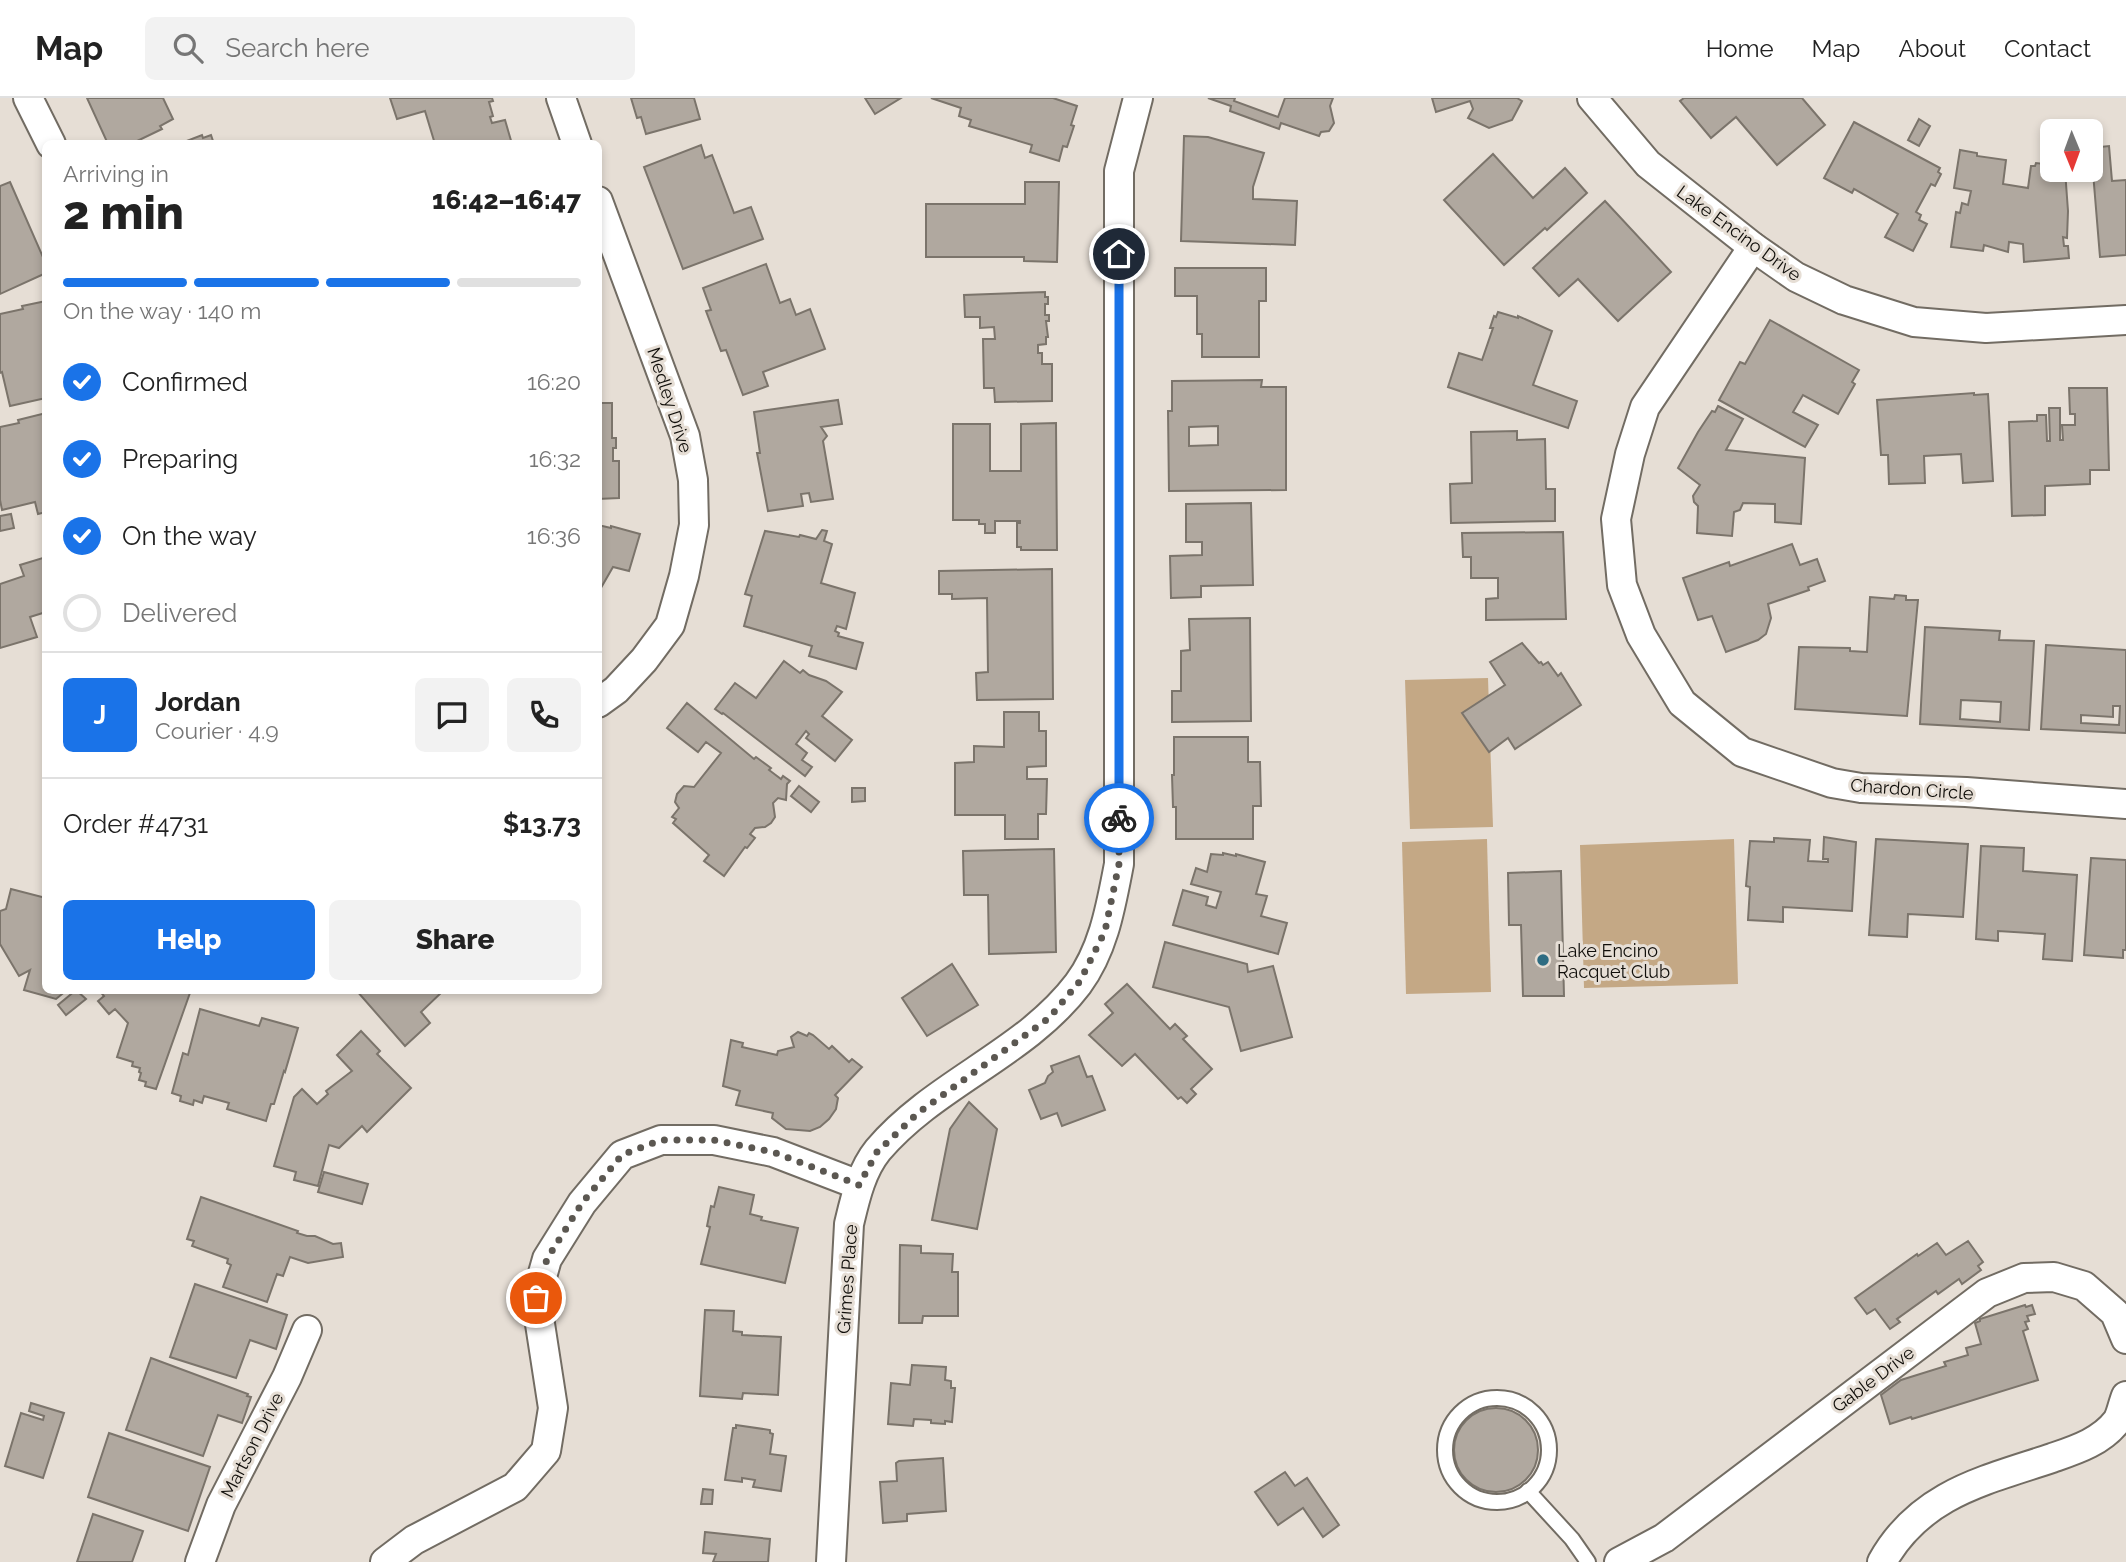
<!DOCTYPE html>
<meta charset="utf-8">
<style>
body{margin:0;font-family:Raleway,sans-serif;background:#f2f2f2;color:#222;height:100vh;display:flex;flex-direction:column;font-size:26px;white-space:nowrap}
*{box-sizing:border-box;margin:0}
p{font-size:23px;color:#767676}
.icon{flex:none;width:38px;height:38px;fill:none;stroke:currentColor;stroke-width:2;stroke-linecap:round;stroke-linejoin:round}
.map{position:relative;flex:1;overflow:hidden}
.sheet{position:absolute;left:42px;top:42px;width:560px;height:854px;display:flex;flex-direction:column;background:#fff;border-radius:10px;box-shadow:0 4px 10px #0003}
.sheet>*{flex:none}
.needle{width:46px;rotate:179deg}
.controls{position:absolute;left:2040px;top:21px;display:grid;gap:14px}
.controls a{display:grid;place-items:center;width:63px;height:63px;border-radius:10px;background:#fff;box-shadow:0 4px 10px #0003;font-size:35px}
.pin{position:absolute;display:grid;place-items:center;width:60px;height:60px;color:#fff;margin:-30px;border:4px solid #fff;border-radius:50%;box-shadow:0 2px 7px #0007}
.courier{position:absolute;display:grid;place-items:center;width:70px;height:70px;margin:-35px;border:5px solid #1a73e8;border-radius:50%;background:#fff;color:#222;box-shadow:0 2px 9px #0007}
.overview em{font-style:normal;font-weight:800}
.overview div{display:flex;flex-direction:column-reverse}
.overview{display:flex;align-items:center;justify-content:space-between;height:119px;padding:0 21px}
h1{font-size:46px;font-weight:800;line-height:52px}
.bar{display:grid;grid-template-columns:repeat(4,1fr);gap:10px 7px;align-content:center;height:84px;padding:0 21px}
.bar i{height:9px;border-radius:5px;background:#e0e0e0}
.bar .on{background:#1a73e8}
.bar p{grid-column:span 4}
.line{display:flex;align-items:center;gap:18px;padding:0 21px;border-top:2px solid #e0e0e0}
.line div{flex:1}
.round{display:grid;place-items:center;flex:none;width:74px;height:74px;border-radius:10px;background:#f2f2f2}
ol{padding:0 21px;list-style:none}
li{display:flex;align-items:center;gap:21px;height:77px}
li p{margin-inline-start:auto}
li .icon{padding:7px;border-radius:50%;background:#1a73e8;color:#fff;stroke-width:4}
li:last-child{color:#767676}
li i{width:38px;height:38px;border:4px solid #e0e0e0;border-radius:50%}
.primary-button{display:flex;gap:14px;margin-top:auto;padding:14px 21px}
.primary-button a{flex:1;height:80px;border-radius:10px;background:#1a73e8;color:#fff;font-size:28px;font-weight:800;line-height:80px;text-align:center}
.primary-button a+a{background:#f2f2f2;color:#222}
header{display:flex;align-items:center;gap:42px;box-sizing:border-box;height:98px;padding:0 35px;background:#fff;border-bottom:2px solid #e0e0e0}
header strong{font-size:33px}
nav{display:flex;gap:38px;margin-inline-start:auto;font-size:24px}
.search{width:490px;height:63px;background:#f2f2f2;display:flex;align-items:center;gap:18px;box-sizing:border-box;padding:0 24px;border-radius:10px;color:#767676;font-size:26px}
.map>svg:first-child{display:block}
.green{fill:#c4a885}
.building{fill:#b0a89f;stroke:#7b746b;stroke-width:2;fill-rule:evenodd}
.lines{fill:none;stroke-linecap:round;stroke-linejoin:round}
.service-casing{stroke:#726c63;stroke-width:18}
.minor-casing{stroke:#726c63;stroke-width:32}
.service{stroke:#fff;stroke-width:14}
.minor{stroke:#fff;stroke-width:28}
.done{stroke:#5b5751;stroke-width:7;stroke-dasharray:0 12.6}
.route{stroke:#1a73e8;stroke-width:9}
.poi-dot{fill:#2e6c82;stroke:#e6ded5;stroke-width:2.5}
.labels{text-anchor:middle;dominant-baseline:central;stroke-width:6;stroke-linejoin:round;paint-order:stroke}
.street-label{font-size:18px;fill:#100e0a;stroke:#e6ded5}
.poi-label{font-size:18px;fill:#100e0a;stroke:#e6ded5;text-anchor:start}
</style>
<header>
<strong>Map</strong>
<div class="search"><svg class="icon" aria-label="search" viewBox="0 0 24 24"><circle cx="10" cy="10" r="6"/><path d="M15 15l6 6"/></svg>Search here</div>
<nav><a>Home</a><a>Map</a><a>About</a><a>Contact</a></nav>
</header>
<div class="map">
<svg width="2126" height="1464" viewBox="0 0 2126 1464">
<rect width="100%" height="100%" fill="#e6ded5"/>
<g class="green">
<polygon points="1488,580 1493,729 1410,731 1405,582"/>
<polygon points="1487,741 1491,894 1406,896 1402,744"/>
<polygon points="1734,741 1738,886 1584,890 1580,747"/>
</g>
<g class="building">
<polygon points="87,0 163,0 173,21 160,28 162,31 131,46 108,46"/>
<polygon points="390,0 492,0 493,3 489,4 493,18 490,19 492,25 505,22 512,46 435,46 425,13 397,21"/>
<polygon points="631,0 694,0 700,21 646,36 641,19 637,20"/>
<polygon points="865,0 901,0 875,16"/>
<polygon points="931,0 1053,0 1077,8 1071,27 1074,28 1067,49 1063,48 1059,63 1030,54 1032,47 969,28 971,22 959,18 961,10"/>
<polygon points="1208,0 1235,0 1234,3 1278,19 1285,0 1333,0 1330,8 1334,25 1329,33 1321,34 1319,38 1281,25 1279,31 1230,13 1231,8"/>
<polygon points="1432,0 1517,0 1522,3 1512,22 1489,30 1468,20 1473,11 1470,3 1436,14"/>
<polygon points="1684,0 1802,0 1825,27 1777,67 1736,19 1711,40 1680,3"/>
<polygon points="1919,21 1930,28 1919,48 1908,42"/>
<polygon points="1854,24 1940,70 1938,74 1941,76 1935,88 1931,86 1916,114 1921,117 1919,122 1927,126 1913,153 1885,139 1898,116 1854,91 1852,95 1824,80"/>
<polygon points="202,37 203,40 211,37 214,46 179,46"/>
<polygon points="1184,38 1208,39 1264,55 1253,89 1253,101 1297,103 1295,147 1181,143"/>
<polygon points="701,47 705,60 712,57 734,115 751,109 763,141 683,171 644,69"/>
<polygon points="2109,48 2112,83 2126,82 2126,157 2100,159 2091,50"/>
<polygon points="1960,52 1977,55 1977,58 2006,62 2003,86 2028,90 2031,68 2035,68 2036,65 2053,67 2053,72 2065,72 2068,113 2067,140 2063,139 2064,148 2068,148 2069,160 2024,164 2023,146 2009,144 2008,154 1984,147 1983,153 1951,149 1956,114 1960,115 1962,105 1968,107 1971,93 1954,90"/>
<polygon points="1493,56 1533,100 1565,70 1587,95 1547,132 1545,130 1504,167 1444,102"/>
<polygon points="10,84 46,166 46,175 0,196 0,88"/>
<polygon points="1025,84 1059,84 1057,164 1024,163 1024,159 926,159 926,106 1025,106"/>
<polygon points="1605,103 1671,174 1618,223 1578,181 1559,198 1533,170"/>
<polygon points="766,166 780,205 790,201 796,217 810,211 825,251 763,274 768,288 743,297 726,252 721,253 706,213 711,212 703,190"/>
<polygon points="1175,170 1266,170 1266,203 1259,203 1259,259 1202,259 1202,236 1197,236 1197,198 1175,198"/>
<polygon points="1045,194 1045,199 1048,199 1048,206 1045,206 1045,217 1049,217 1049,223 1046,223 1048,239 1046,239 1046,246 1038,247 1038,255 1042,255 1042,266 1052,266 1052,303 995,304 994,290 984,290 983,241 995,241 994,229 980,230 980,219 965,219 964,197"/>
<polygon points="46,203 46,300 10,308 2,274 0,275 0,216 23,211 22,208"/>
<polygon points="1498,214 1518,220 1518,218 1552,233 1533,287 1577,303 1568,330 1448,289 1459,255 1482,262 1493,230 1490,230 1494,218 1496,219"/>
<polygon points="1770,222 1859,272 1852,284 1855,286 1838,316 1803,297 1793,314 1818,327 1805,349 1719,302 1740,264 1745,266"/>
<path d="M1262,282L1261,289H1286V392L1169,393L1168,313H1172V283ZM1218,328V347L1189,348V329Z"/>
<polygon points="2069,290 2107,290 2109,372 2090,372 2090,386 2045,388 2045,417 2012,418 2009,324 2037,323 2037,317 2046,317 2047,343 2050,343 2049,310 2060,310 2060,342 2063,342 2062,327 2075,327 2075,316 2070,316"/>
<polygon points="1974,295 1974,297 1988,296 1993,383 1963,385 1961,356 1924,358 1925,385 1889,386 1888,357 1881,357 1877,302"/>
<polygon points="838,302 842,326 821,329 827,338 823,343 833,401 811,404 809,395 801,396 803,408 768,413 757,355 760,355 754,314"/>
<polygon points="598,305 612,305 612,340 616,340 616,350 613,350 613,363 619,363 619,400 598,401"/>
<polygon points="1718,308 1743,321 1726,352 1805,360 1801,426 1775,424 1775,406 1743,405 1740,412 1734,414 1732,438 1697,435 1698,408 1694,404 1693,398 1700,387 1678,370 1698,334 1712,313 1715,314"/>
<polygon points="46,315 46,414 38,416 35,404 2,412 0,402 0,329 19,325 18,322"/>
<polygon points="1056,325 1057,452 1021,452 1021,449 1017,449 1017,425 1020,425 1020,423 995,423 995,435 985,435 985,426 979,426 979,422 953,422 953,326 990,326 990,373 1021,373 1021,326"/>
<polygon points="1517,333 1517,342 1545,341 1546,391 1555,391 1555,423 1451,425 1450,386 1472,385 1471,334"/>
<polygon points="1251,405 1253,487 1201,488 1201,499 1171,500 1170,458 1202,457 1202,444 1186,444 1186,406"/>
<polygon points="11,416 14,430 0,433 0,418"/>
<polygon points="598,427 611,430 611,428 640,436 629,473 613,469 598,495"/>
<polygon points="822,432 827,433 824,443 832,446 821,485 855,495 846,531 837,528 835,533 839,535 838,538 863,545 856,571 809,558 812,548 744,528 752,498 745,496 765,433 799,439 800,437 816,441"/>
<polygon points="1563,434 1566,521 1486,522 1486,501 1498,500 1498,480 1471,480 1471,459 1463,459 1462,435"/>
<polygon points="1792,446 1800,467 1817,461 1825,483 1808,489 1809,492 1768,506 1771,520 1766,536 1758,542 1726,554 1712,518 1698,522 1683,480 1729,464 1730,468"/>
<polygon points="46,459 46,514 30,519 37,539 0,550 0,486 24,478 20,467"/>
<polygon points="1052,471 1053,601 977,602 976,575 988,574 987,500 952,501 952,496 939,496 939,473"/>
<polygon points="1895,497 1906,498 1906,502 1918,502 1907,618 1795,611 1799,549 1850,550 1850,553 1867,554 1870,499 1894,501"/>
<polygon points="1250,520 1251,623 1172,624 1172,593 1181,593 1181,553 1190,552 1189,521"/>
<path d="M1925,529L2000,533L1999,542L2034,543L2029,632L1920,626ZM1961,602L2001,604L2000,624L1960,621Z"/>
<polygon points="1522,545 1539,565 1541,564 1543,567 1548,564 1558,578 1561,575 1581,607 1515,651 1508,640 1489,654 1462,615 1505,587 1490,564"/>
<path d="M2046,547L2126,552V635L2041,631ZM2113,608H2120L2119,627L2081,625V617L2113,619Z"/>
<polygon points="784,563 800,575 803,572 809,577 826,583 842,594 822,618 852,642 835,663 806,640 809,636 806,633 796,646 807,655 802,662 812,669 805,678 723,615 722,616 715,611 735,585 756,600"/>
<polygon points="687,605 754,661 756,659 771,670 769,672 781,681 783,678 790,683 787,686 786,702 778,700 773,705 775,719 771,725 765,729 755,730 750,736 755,740 747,750 745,749 724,778 704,763 709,757 673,725 676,721 672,719 679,710 675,704 677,696 684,688 694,689 721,655 706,644 698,654 667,630"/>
<polygon points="1004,614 1039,614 1039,633 1046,633 1046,668 1027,669 1027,681 1047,681 1046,716 1038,716 1038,741 1005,741 1005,717 955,717 955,665 974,664 974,648 1004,649"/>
<polygon points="1174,639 1248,639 1248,664 1260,664 1261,708 1253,708 1253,741 1176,741 1176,709 1173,709 1172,677 1174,677"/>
<polygon points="799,688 819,704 811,714 791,698"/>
<polygon points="852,690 865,690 865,703 852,704"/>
<polygon points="1824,739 1856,744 1852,813 1783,809 1783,824 1748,822 1750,789 1746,788 1750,743 1774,744 1774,740 1810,742 1808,763 1828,764 1828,761 1823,761"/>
<polygon points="1876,741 1968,746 1963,819 1908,816 1907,839 1869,837"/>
<polygon points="1981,748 2024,750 2023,773 2077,777 2072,863 2043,861 2045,836 1998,833 1998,843 1976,841"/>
<polygon points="1054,751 1056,854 989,856 988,797 964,797 963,753"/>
<polygon points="1223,755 1236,758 1236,756 1265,764 1256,796 1267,798 1261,818 1287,825 1278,856 1173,827 1183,792 1208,799 1206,807 1216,810 1221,794 1191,786 1196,770 1207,774 1211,756 1223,757"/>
<polygon points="2091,760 2126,762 2126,852 2123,852 2123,860 2084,857"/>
<polygon points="1561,773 1564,898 1523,898 1521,827 1509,827 1508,775"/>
<polygon points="11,791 46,800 46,892 67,892 56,901 24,892 30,872 19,878 0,846 0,813 6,811"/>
<polygon points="1165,844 1247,866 1248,874 1273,868 1292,939 1241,953 1229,909 1153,889"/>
<polygon points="952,866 978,907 927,938 902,900"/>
<polygon points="1127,886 1170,931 1175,926 1187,938 1183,941 1212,971 1191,991 1196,996 1187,1005 1181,999 1178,1001 1135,956 1122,968 1089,937 1113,915 1105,906"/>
<polygon points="76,892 86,901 66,917 58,907"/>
<polygon points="99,892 191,892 156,991 145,988 146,984 139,982 141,975 139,974 140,970 132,968 133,964 117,959 128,925 115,911 109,916 98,903 104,898"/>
<polygon points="356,892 444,892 421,914 430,925 405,948"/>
<polygon points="200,911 259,928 262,920 298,930 285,974 284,973 274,1006 271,1006 266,1023 227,1011 229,1005 204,998 202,1005 194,1002 193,1007 180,1003 181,998 172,995 183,955 188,957"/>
<polygon points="361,933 380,953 377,956 411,990 367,1034 362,1028 339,1050 329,1047 318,1088 294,1082 296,1074 274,1068 294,999 302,991 317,1006 328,996 326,993 352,973 337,957"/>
<polygon points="798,934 807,938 809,935 813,937 829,951 832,948 849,964 852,961 862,969 835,997 838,1000 836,1011 829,1021 820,1029 810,1033 786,1031 772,1020 773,1015 736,1007 740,993 723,988 731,942 743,945 742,949 777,957 778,953 794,949 791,939"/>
<polygon points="1079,958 1087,979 1092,978 1105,1012 1062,1028 1057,1015 1041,1021 1029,992 1045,985 1048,978 1053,974 1051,968"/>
<polygon points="969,1004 997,1031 977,1131 932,1122 950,1031"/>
<polygon points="324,1074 368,1086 362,1106 318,1094"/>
<polygon points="719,1089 754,1097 750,1116 762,1119 761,1122 798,1130 785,1185 701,1166 710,1129 707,1128 711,1108 714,1109"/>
<polygon points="201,1099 298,1133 297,1135 307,1138 315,1138 333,1146 341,1145 343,1159 308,1165 290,1159 283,1178 277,1176 267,1204 223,1189 231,1167 227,1165 228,1161 192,1148 194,1143 187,1141"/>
<polygon points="1968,1143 1983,1164 1978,1168 1981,1172 1962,1186 1959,1181 1938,1196 1936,1193 1897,1221 1900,1224 1890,1231 1875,1211 1867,1216 1855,1200 1917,1156 1918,1158 1937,1145 1946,1157"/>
<polygon points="900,1147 921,1148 921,1155 953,1156 952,1174 958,1174 958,1218 923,1218 922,1225 899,1225"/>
<polygon points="195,1186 287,1217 276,1251 250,1242 236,1280 170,1259"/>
<polygon points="2025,1207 2026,1209 2032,1207 2035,1216 2027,1218 2029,1223 2025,1224 2028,1231 2023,1233 2038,1282 1912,1321 1911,1319 1890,1326 1881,1297 1901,1282 1946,1268 1944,1264 1968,1257 1966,1250 1981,1246 1975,1225 1980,1223 1980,1221"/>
<polygon points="705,1212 734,1213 733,1233 742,1234 742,1237 781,1239 778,1297 743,1295 742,1301 700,1298"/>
<polygon points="151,1260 248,1296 247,1298 251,1299 242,1325 218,1317 203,1358 126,1332"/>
<polygon points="912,1267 946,1269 945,1282 951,1283 951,1290 955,1290 952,1324 945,1323 945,1326 931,1325 931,1322 914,1321 913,1328 888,1326 891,1285 910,1287"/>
<polygon points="31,1305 64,1315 43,1380 5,1368 21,1315 43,1322 44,1318 29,1313"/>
<circle cx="1496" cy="1352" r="42"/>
<polygon points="736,1327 770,1332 770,1335 773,1336 770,1356 786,1358 781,1393 753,1389 755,1382 742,1380 742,1384 725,1382 733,1330 736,1330"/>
<polygon points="109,1335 210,1369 188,1433 88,1399"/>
<polygon points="943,1360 946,1413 907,1416 907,1423 883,1425 880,1384 897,1383 896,1365 899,1363"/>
<polygon points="1285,1374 1295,1388 1307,1380 1339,1427 1323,1439 1303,1410 1278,1427 1255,1394"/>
<polygon points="703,1391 713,1392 712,1406 701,1406"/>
<polygon points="93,1416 143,1433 132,1464 77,1464"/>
<polygon points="705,1434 770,1441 768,1464 713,1464 716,1456 703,1455"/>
</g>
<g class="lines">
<g class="service-casing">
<g id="service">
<circle cx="1497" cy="1352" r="52"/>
<polyline points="1528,1393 1572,1441 1588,1464"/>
</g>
</g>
<g class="minor-casing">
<g id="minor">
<polyline points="28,0 51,46"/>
<polyline points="561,0 577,46"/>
<polyline points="1592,0 1648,66 1753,149 1796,179 1844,202 1914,224 1986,230 2126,222"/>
<polyline points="598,103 685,338 693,382 694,427 684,478 670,527 644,562 616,592 598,605"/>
<polyline points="1753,149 1645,309 1630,356 1616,421 1622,487 1641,537 1682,605 1742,654 1832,685 1861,690 1966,694 2126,706"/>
<polyline points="200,1464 221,1407 287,1279 307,1232"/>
<polyline points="385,1464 414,1442 515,1389 546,1353 553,1310 536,1200 547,1161 582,1105 622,1057 661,1042 714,1042 773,1054 859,1087"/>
<path d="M831,1464L849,1126C855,1101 861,1073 878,1052C935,985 1025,956 1078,886C1104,851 1111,807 1119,766V73L1138,0"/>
<polyline points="1619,1464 1664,1440 1987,1195 2024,1180 2054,1179 2084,1188 2115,1215 2126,1241"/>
<path d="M1882,1464C1920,1396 1983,1383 2052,1360C2075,1352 2101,1344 2117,1323C2121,1317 2123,1305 2126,1298"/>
</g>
</g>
<use href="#service" class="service"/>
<use href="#minor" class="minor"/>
</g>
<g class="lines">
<polyline class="done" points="536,1200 547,1161 582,1105 622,1057 661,1042 713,1042 773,1054 859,1087 877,1054 918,1015 1049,920 1080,883 1105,833 1119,766 1119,720"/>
<polyline class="route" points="1119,720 1119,156"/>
</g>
<circle class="poi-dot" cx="1543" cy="862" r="7"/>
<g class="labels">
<g class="street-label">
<text transform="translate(1739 135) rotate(36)">Lake Encino Drive</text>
<text transform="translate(670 302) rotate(72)">Medley Drive</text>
<text transform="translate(1912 691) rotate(4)">Chardon Circle</text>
<text transform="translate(847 1181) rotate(-86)">Grimes Place</text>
<text transform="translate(1873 1281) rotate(-37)">Gable Drive</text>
<text transform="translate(252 1347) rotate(-63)">Martson Drive</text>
</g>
<g class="poi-label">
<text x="1557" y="852">Lake Encino<tspan x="1557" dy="21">Racquet Club</tspan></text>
</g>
</g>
</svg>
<div class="controls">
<a><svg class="needle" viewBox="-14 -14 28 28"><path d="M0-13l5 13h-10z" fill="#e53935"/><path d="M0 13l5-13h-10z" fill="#767676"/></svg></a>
</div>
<div class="pin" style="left:536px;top:1200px;background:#ea580c"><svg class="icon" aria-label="bag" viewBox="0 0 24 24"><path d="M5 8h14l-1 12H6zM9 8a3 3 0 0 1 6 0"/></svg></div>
<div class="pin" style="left:1119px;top:156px;background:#1f2937"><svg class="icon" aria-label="home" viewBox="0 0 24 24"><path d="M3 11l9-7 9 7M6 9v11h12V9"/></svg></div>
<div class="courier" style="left:1119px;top:720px"><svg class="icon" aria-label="bike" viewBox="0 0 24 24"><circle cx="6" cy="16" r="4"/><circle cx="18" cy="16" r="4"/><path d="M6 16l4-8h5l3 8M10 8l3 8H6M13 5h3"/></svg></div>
<section class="sheet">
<div class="overview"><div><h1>2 min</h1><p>Arriving in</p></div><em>16:42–16:47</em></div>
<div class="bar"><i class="on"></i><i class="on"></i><i class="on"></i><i></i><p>On the way · 140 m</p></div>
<ol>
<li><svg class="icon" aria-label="check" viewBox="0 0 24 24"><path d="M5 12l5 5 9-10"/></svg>Confirmed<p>16:20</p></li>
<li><svg class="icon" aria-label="check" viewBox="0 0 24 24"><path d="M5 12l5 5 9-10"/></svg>Preparing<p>16:32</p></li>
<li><svg class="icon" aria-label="check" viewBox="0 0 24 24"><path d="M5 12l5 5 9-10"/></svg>On the way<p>16:36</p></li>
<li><i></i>Delivered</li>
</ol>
<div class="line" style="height:126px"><b class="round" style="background:#1a73e8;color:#fff">J</b><div><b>Jordan</b><p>Courier · 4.9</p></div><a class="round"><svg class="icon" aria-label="chat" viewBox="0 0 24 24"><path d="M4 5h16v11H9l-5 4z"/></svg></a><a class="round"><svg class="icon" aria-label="phone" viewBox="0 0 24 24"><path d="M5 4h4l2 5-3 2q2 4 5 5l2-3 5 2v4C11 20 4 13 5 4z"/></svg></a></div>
<div class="line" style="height:91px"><div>Order #4731</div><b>$13.73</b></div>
<div class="primary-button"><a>Help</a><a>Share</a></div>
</section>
</div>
